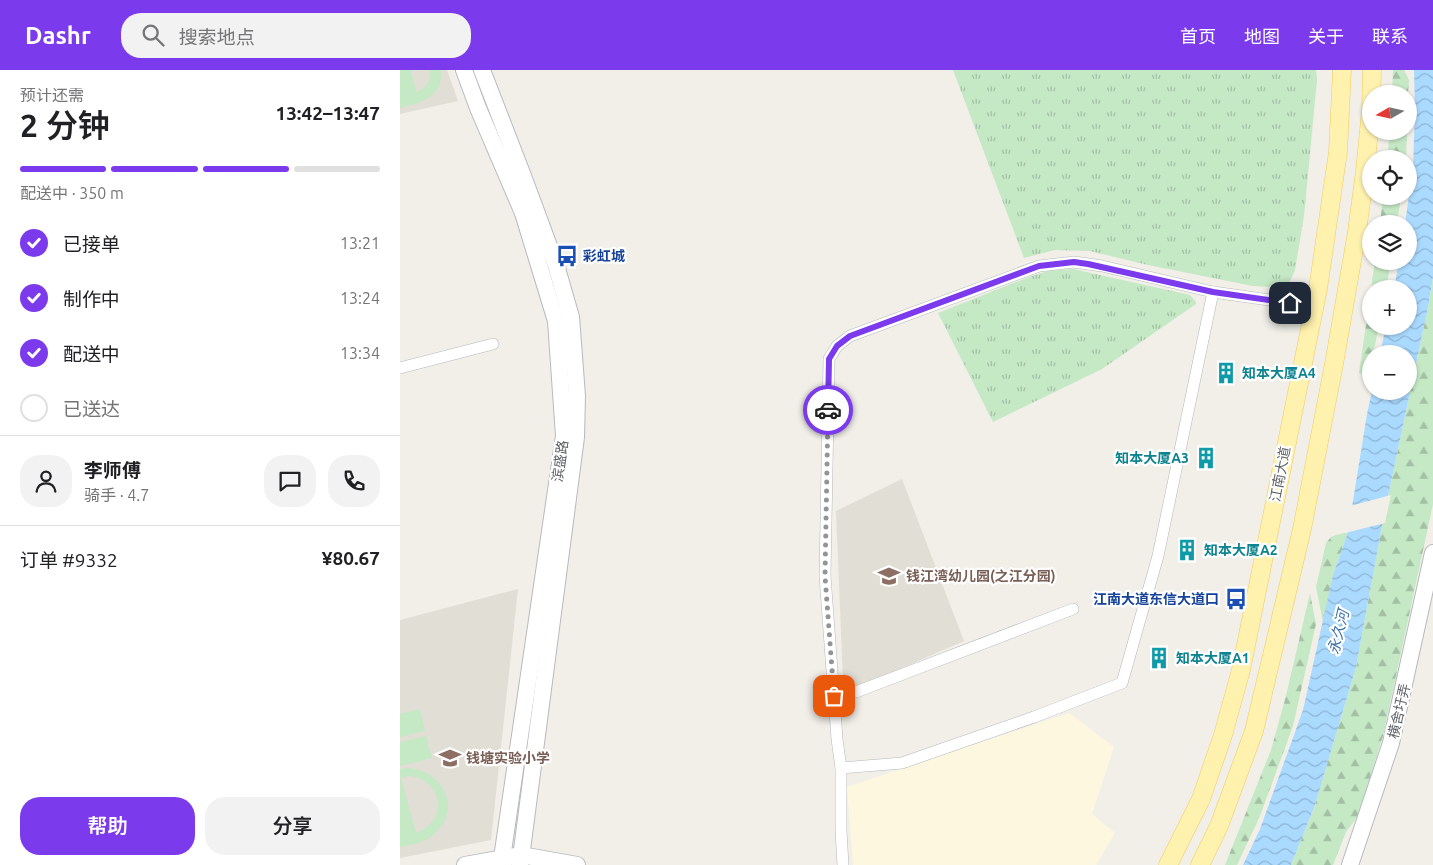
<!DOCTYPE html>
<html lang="zh">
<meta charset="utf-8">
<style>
body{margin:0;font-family:Ubuntu,"Noto Sans SC",sans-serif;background:#f2f2f2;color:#202124;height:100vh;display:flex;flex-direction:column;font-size:19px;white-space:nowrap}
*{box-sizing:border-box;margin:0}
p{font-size:16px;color:#757577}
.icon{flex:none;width:28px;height:28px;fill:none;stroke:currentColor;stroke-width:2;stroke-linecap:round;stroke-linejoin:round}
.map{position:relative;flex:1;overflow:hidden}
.drawer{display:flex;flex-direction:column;background:#fff;width:400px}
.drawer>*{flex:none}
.needle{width:32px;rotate:261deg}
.buttons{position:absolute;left:962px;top:15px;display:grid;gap:10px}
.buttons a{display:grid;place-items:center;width:55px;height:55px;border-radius:50%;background:#fff;box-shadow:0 1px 4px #0004;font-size:25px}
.pin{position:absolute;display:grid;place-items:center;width:42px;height:42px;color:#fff;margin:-21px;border-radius:10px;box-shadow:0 2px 8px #0006}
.courier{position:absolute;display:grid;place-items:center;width:50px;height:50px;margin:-25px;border:4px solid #7c3aed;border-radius:50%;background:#fff;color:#222;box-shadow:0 1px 6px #0007}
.head em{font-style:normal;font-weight:600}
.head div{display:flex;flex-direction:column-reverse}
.head{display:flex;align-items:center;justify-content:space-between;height:85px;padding:0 20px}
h1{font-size:32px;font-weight:600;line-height:38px}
.bar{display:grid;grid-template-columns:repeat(4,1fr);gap:8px 5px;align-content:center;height:60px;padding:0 20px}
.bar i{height:6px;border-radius:4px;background:#e0e0e0}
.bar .selected{background:#7c3aed}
.bar p{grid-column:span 4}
.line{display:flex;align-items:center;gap:12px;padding:0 20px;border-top:1px solid #e0e0e0}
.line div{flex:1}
.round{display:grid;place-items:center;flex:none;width:52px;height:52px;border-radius:20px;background:#f2f2f2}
ol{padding:0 20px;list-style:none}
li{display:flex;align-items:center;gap:15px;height:55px}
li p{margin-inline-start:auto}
li .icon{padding:5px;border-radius:50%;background:#7c3aed;color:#fff;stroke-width:4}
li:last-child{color:#757577}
li i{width:28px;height:28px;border:2px solid #e0e0e0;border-radius:50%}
.button{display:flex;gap:10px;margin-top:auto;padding:10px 20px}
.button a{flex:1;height:58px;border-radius:20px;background:#7c3aed;color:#fff;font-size:20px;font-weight:600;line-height:58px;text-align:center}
.button a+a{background:#f2f2f2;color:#202124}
header{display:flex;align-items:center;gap:30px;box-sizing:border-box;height:70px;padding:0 25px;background:#7c3aed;color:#fff}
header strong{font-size:24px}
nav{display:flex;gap:28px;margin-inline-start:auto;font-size:18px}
.search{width:350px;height:45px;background:#f2f2f2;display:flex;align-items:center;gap:12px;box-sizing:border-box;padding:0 18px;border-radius:20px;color:#757577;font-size:19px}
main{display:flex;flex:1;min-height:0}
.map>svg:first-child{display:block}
.commercial{fill:#fef7e0}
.education{fill:#e1ded6}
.grass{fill:url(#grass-tufts)}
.forest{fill:url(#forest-firs)}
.park{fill:#c5e8c5;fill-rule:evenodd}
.water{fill:url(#water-waves)}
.pier{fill:#f1efe8}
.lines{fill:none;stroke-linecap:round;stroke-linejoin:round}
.street-casing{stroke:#b5b8bc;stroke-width:12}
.secondary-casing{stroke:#b6babf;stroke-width:18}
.primary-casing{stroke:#f2c960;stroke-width:19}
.street{stroke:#fff;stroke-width:11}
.secondary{stroke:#fff;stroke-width:16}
.primary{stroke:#fff2af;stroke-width:18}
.done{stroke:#929495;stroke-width:5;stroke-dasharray:0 9}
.route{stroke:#7c3aed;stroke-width:6}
.labels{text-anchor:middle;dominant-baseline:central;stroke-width:4.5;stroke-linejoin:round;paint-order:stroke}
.transit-label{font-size:14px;font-weight:bold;fill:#164399;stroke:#fff;text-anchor:start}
.culture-label{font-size:14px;font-weight:bold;fill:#0d838f;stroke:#fff;text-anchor:start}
.street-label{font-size:14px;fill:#5f6368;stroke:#fff}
.education-label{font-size:14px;font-weight:bold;fill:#785e54;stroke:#fff;text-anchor:start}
.water-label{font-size:15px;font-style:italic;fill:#4174aa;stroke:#fff}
</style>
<header>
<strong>Dashr</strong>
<div class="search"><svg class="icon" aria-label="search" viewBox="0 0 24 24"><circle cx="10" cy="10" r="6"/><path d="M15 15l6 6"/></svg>搜索地点</div>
<nav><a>首页</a><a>地图</a><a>关于</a><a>联系</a></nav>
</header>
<main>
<section class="drawer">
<div class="head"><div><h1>2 分钟</h1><p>预计还需</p></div><em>13:42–13:47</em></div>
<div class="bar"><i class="selected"></i><i class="selected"></i><i class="selected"></i><i></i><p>配送中 · 350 m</p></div>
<ol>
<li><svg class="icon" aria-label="check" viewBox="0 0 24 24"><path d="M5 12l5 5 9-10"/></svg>已接单<p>13:21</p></li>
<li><svg class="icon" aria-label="check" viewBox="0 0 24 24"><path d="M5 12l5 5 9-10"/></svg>制作中<p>13:24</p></li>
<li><svg class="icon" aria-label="check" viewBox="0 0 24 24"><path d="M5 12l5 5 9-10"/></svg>配送中<p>13:34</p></li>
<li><i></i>已送达</li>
</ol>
<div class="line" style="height:90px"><a class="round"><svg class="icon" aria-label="person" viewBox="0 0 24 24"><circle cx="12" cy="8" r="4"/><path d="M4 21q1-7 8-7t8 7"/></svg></a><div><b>李师傅</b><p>骑手 · 4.7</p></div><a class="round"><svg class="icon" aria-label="chat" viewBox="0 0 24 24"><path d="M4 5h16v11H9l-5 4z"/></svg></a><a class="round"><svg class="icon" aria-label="phone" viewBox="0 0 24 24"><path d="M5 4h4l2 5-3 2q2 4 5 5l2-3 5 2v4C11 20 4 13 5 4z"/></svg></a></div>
<div class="line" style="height:65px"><div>订单 #9332</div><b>¥80.67</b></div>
<div class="button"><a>帮助</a><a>分享</a></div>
</section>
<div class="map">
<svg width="1033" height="795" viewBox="0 0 1033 795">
<defs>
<pattern id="grass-tufts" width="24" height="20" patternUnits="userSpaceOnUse" patternTransform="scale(1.25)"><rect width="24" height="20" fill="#c5e8c5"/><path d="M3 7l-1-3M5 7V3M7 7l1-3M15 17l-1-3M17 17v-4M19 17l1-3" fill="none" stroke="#a3c0a4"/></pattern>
<pattern id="forest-firs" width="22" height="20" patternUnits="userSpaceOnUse" patternTransform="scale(1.25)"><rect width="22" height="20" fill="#c5e8c5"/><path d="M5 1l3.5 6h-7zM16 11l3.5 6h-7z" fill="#a3c0a4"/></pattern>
<pattern id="water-waves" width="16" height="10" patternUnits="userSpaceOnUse" patternTransform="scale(1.25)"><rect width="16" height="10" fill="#aadaff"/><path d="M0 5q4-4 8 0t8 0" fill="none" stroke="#8eb4d2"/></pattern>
</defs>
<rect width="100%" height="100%" fill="#f1efe8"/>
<polygon class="commercial" points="669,643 714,677 692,744 715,763 696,795 453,795 447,717"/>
<g class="education">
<polygon points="0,0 47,0 58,31 0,44"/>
<polygon points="502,409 564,571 458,617 443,611 436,441"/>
<polygon points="118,519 91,770 0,788 0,550"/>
</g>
<g class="grass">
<polygon points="553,0 916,0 917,10 904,146 895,200 887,218 853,216 748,195 690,181 655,180 624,188"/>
<polygon points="673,199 790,225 796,232 796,234 702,299 593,352 538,243 629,207 648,201"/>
</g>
<g class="forest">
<polygon points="993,0 1004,0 1009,10 1008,24 992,24"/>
<polygon points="990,61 1007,61 1006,89 987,89"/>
<polygon points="983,126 1001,126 997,154 980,154"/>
<polygon points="975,191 991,191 986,219 971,219"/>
<polygon points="1033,207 1033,434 983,666 958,746 946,762 933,795 891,795 915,735 956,597 984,445 1028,237"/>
<polygon points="971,220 971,256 979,256 973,284 971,284 971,293 969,306 959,303"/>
<polygon points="948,462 933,505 923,552 916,517 926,473 931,467 936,465"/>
<polygon points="910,523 916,554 893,656 860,746 837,795 825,795 871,680 886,626"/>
</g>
<g class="park">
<path d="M0,0H11L16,22C27,18 31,11 30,0H41C43,28 22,32 0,38Z"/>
<polygon points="20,639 25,661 0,667 0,644"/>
<polygon points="26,666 32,688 0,696 0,672"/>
<path d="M8,698C44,700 63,741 33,765C24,773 11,775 0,777V699ZM9,706C44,710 49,751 16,763L1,708Z"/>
</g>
<polygon class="water" points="1014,0 1033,0 1033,207 1028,237 984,445 956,597 915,735 891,795 843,795 860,759 903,640 933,505 948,462 967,344 972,321 1009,321 1009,284 980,284 986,256 1009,256 1009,219 994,219 999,191 1009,191 1009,154 1005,154 1013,96 1015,42"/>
<polygon class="pier" points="991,425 985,453 945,463 950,436"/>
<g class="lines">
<g class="street-casing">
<g id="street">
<polyline points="0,298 93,274"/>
<polyline points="434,626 456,622 673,539"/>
<polyline points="441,698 502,693 634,647 722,613 758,486 813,222"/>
<polyline points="443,795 441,761 441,698 437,669 425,506 429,289 437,276 450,266 639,196 674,192 702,196 813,222 890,233"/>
</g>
</g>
<g class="secondary-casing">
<g id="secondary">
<polyline points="64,0 78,38 123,143 156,251 164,366 101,795"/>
<polyline points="82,0 123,106 156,195 171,247 177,326 176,367 120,795"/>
<polyline points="65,795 121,785 177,795"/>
<polyline points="950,795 991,673 1033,483"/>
</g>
</g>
<g class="primary-casing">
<g id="primary">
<polyline points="768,795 801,729 823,665 841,600 918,219 938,82 942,0"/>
<polyline points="800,795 819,756 854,661 902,459 934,294 957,162 965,101 971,40 972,0"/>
</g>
</g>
<use href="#street" class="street"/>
<use href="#secondary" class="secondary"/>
<use href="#primary" class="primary"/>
</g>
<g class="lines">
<polyline class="done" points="428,340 425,506 434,626"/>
<polyline class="route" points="428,340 429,289 437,276 450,266 639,196 674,192 688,194 813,222 890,233"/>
</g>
<defs>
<g id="bus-bare" transform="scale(1.725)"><path d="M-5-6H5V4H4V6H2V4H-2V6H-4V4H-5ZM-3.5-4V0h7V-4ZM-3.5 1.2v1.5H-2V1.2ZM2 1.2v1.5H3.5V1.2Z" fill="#1a4fb4" stroke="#fff" stroke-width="2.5" paint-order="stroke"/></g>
<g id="building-bare" transform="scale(1.725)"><path d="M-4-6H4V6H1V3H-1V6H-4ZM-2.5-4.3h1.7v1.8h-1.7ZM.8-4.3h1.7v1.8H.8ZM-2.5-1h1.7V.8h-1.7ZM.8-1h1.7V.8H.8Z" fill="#0f9aa8" stroke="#fff" stroke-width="2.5" paint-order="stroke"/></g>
<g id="school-bare" transform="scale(1.725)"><path d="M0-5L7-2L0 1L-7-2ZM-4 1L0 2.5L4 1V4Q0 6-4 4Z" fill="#8d6e63" stroke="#fff" stroke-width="2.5" paint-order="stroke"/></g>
</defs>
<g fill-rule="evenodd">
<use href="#bus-bare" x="167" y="186"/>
<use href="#building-bare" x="826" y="303"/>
<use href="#building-bare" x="806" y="388"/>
<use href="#building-bare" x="787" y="480"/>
<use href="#school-bare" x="489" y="506"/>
<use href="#bus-bare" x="836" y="529"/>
<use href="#building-bare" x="759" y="588"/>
<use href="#school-bare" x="50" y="688"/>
</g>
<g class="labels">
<g class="transit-label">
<text x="183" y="186">彩虹城</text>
<text x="819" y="529" text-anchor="end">江南大道东信大道口</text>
</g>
<g class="culture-label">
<text x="842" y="303">知本大厦A4</text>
<text x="789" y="388" text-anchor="end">知本大厦A3</text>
<text x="804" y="480">知本大厦A2</text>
<text x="776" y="588">知本大厦A1</text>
</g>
<g class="street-label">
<text transform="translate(160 391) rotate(-82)">滨盛路</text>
<text transform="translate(880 404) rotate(-79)">江南大道</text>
<text transform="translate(999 641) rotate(-77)">横舍圩弄</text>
</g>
<g class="education-label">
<text x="506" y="506">钱江湾幼儿园(之江分园)</text>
<text x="66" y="688">钱塘实验小学</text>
</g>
<g class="water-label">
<text transform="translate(938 562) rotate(-76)">永久河</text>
</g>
</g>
</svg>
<div class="buttons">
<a><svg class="needle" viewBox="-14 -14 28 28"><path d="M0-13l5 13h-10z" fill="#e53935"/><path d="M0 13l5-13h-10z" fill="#757577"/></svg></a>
<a><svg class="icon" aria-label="locate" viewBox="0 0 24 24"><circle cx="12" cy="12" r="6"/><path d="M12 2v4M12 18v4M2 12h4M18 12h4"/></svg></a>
<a><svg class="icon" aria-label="layers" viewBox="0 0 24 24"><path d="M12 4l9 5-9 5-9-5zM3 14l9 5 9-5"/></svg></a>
<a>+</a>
<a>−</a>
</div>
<div class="pin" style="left:434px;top:626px;background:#ea580c"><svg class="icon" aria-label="bag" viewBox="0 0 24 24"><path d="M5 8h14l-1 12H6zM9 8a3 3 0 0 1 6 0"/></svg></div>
<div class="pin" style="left:890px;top:233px;background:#1f2937"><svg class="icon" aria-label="home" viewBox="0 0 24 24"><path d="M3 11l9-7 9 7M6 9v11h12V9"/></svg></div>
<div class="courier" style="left:428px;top:340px"><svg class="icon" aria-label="car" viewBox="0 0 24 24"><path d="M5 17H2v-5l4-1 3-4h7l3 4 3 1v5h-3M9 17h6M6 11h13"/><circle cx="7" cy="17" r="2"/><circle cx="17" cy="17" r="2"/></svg></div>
</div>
</main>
